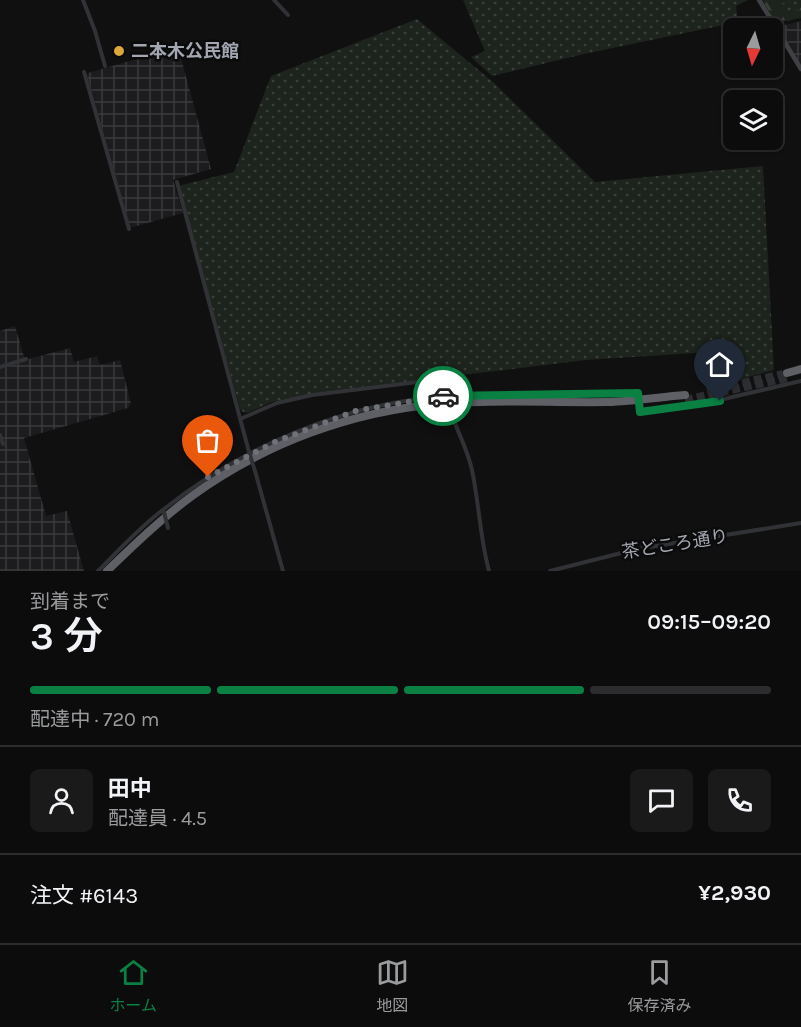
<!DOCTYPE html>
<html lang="ja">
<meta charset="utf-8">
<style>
body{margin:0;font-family:Karla,"Noto Sans JP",sans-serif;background:#1a1a1b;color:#f1f3f6;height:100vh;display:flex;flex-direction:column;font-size:22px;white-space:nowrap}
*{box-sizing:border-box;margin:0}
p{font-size:20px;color:#9a9b9d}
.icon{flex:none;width:33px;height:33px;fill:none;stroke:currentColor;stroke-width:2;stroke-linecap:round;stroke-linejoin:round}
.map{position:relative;height:571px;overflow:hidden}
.drawer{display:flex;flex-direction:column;background:#0c0c0d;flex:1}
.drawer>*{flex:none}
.needle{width:39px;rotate:185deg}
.tools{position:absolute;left:723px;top:18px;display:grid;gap:12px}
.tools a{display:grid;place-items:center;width:60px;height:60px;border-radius:9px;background:#0c0c0d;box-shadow:0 2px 4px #0004,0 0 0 2px #2c2c2e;font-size:30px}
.pin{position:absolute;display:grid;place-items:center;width:51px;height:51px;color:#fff;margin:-62px -26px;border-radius:50% 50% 50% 0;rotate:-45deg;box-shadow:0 0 6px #0007}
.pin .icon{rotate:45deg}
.courier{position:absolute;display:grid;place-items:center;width:60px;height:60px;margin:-30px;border:4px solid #0b8043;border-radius:50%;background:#fff;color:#222;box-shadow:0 2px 8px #0007}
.headline em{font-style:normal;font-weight:600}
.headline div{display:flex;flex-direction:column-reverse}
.headline{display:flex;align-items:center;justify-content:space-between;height:102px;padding:0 30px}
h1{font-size:39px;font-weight:600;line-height:45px}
.bar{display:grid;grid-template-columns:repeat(4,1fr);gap:9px 6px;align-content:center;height:72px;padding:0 30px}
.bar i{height:8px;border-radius:4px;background:#2c2c2e}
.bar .selected{background:#0b8043}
.bar p{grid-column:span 4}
.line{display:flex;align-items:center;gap:15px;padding:0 30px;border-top:2px solid #2c2c2e}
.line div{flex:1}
.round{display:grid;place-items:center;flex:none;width:63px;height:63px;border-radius:9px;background:#1a1a1b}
.menu{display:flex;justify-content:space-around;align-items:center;height:84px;border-top:2px solid #2c2c2e;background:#0c0c0d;font-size:16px;color:#9a9b9d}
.menu a{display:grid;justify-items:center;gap:3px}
.menu .selected{color:#0b8043}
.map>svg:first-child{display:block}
.industrial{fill:url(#industrial-grid)}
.grass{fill:url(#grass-dots)}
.forest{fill:url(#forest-firs)}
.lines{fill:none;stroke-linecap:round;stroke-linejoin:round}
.motorway-tunnel{stroke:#2d2e31;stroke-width:8;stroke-dasharray:8 4;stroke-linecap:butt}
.tertiary{stroke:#313236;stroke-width:4}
.secondary{stroke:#404145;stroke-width:4.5}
.motorway{stroke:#5e6066;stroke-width:8}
.tertiary-bridge{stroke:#313236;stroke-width:4}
.done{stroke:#707279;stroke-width:6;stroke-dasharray:0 10.8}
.route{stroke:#0b8043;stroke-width:8}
.poi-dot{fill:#dea73b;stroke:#0b0b0c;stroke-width:2}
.labels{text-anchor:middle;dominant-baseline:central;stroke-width:5;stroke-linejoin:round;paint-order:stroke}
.poi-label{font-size:18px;font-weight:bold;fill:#a3a7b1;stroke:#0b0b0c;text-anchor:start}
.street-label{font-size:18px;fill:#a3a7b1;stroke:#0b0b0c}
</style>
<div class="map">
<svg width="801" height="571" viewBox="0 0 801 571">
<defs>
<pattern id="industrial-grid" width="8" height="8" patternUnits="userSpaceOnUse" patternTransform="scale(1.5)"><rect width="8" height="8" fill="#1c1c1e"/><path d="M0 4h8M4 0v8" fill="none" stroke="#3a3a3c"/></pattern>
<pattern id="grass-dots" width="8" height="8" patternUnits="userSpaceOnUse" patternTransform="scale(1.5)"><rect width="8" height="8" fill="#1d231d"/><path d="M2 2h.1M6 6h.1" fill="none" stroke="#3b403b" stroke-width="1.8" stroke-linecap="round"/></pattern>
<pattern id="forest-firs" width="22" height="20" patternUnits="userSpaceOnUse" patternTransform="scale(1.5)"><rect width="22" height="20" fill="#1d231d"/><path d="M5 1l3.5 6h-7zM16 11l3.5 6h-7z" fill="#3b403b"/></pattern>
</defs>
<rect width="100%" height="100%" fill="#101011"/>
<g class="industrial">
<polygon points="801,21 801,66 778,27"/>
<polygon points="178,47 211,169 173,180 183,213 133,227 130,226 87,75 88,73"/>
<polygon points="15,326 25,360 70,348 74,362 97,356 100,365 120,360 131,404 128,408 24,438 46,516 67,511 84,571 0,571 0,331"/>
</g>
<g class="grass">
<polygon points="463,0 748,0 736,6 738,22 584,54 492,76 471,57 485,51"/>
<polygon points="761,0 801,0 801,18 776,23"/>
<polygon points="417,19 493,82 595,182 763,166 774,370 713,387 696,353 586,360 320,392 272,402 247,413 243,412 240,409 178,186 234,172 271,76"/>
</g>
<polygon class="forest" points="762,0 790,0 779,5 780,12 801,10 801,17 776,22"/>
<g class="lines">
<g class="motorway-tunnel">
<polyline points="707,391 783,374"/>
<polyline points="685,400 787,378"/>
</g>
<g class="tertiary">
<polyline points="83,0 95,31 105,66"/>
<polyline points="274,0 288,15"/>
<polyline points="84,72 129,229"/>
<polyline points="177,182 249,452"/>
<polyline points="0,367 26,359"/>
<polyline points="640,409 640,412 698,405 801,381"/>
<path d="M451,413C458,433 467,448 472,470C479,503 480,538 489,571"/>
<polyline points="240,419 277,403 312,395 442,379 446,383 448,397"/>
<polyline points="0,435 3,444"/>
<polyline points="255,471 283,571"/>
<path d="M98,571C119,550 140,527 164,509C243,446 346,403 447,396C511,391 575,397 638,393L639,395"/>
<polyline points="550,571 637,549 801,523"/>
</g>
<polyline class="secondary" points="759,0 801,69"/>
<g class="motorway">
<polyline points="787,373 801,369"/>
<path d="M107,571C134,545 162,518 192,496C264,444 351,411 440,404C496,399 552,403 608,402C634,401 660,397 685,395"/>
</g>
<g class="tertiary-bridge">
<polyline points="639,395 640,409"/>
<polyline points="448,399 451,413"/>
<polyline points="249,452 255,471"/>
<polyline points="164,512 168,528"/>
</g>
</g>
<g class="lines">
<polyline class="done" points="208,477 275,442 355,411 443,396"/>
<polyline class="route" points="443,396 638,393 640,412 720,401"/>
</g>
<circle class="poi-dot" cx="119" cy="51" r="6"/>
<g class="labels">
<g class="poi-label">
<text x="131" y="51">二本木公民館</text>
</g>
<g class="street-label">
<text transform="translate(675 544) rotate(-9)">茶どころ通り</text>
</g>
</g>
</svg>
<div class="tools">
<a><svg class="needle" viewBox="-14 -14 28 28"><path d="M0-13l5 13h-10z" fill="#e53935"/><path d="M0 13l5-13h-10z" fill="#9a9b9d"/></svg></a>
<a><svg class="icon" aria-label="layers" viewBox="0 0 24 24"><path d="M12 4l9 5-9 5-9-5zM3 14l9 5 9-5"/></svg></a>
</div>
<div class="pin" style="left:208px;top:477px;background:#ea580c"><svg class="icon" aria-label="bag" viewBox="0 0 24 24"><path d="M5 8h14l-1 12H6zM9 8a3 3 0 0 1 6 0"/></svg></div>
<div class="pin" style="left:720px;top:401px;background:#1f2937"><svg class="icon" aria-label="home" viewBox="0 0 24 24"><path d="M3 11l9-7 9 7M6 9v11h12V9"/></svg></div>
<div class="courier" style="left:443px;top:396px"><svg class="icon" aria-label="car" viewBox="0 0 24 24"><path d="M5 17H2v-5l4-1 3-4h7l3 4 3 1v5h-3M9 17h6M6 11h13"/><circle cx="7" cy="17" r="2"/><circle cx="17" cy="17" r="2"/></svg></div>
</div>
<section class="drawer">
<div class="headline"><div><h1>3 分</h1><p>到着まで</p></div><em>09:15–09:20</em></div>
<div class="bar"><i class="selected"></i><i class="selected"></i><i class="selected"></i><i></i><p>配達中 · 720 m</p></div>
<div class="line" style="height:108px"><a class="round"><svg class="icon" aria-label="person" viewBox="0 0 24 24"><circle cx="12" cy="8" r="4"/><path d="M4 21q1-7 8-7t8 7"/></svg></a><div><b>田中</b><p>配達員 · 4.5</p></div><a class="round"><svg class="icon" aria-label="chat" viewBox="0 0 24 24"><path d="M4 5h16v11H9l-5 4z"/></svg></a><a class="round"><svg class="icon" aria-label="phone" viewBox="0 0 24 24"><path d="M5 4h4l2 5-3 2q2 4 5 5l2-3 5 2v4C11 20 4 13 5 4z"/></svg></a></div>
<div class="line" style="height:78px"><div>注文 #6143</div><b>¥2,930</b></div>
</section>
<nav class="menu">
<a class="selected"><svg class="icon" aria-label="home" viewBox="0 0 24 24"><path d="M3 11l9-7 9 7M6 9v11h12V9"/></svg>ホーム</a>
<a><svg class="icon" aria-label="map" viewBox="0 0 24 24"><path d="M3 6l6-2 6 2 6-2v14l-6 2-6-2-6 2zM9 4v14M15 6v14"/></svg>地図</a>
<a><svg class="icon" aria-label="saved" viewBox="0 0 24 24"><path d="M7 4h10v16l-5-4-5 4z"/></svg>保存済み</a>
</nav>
